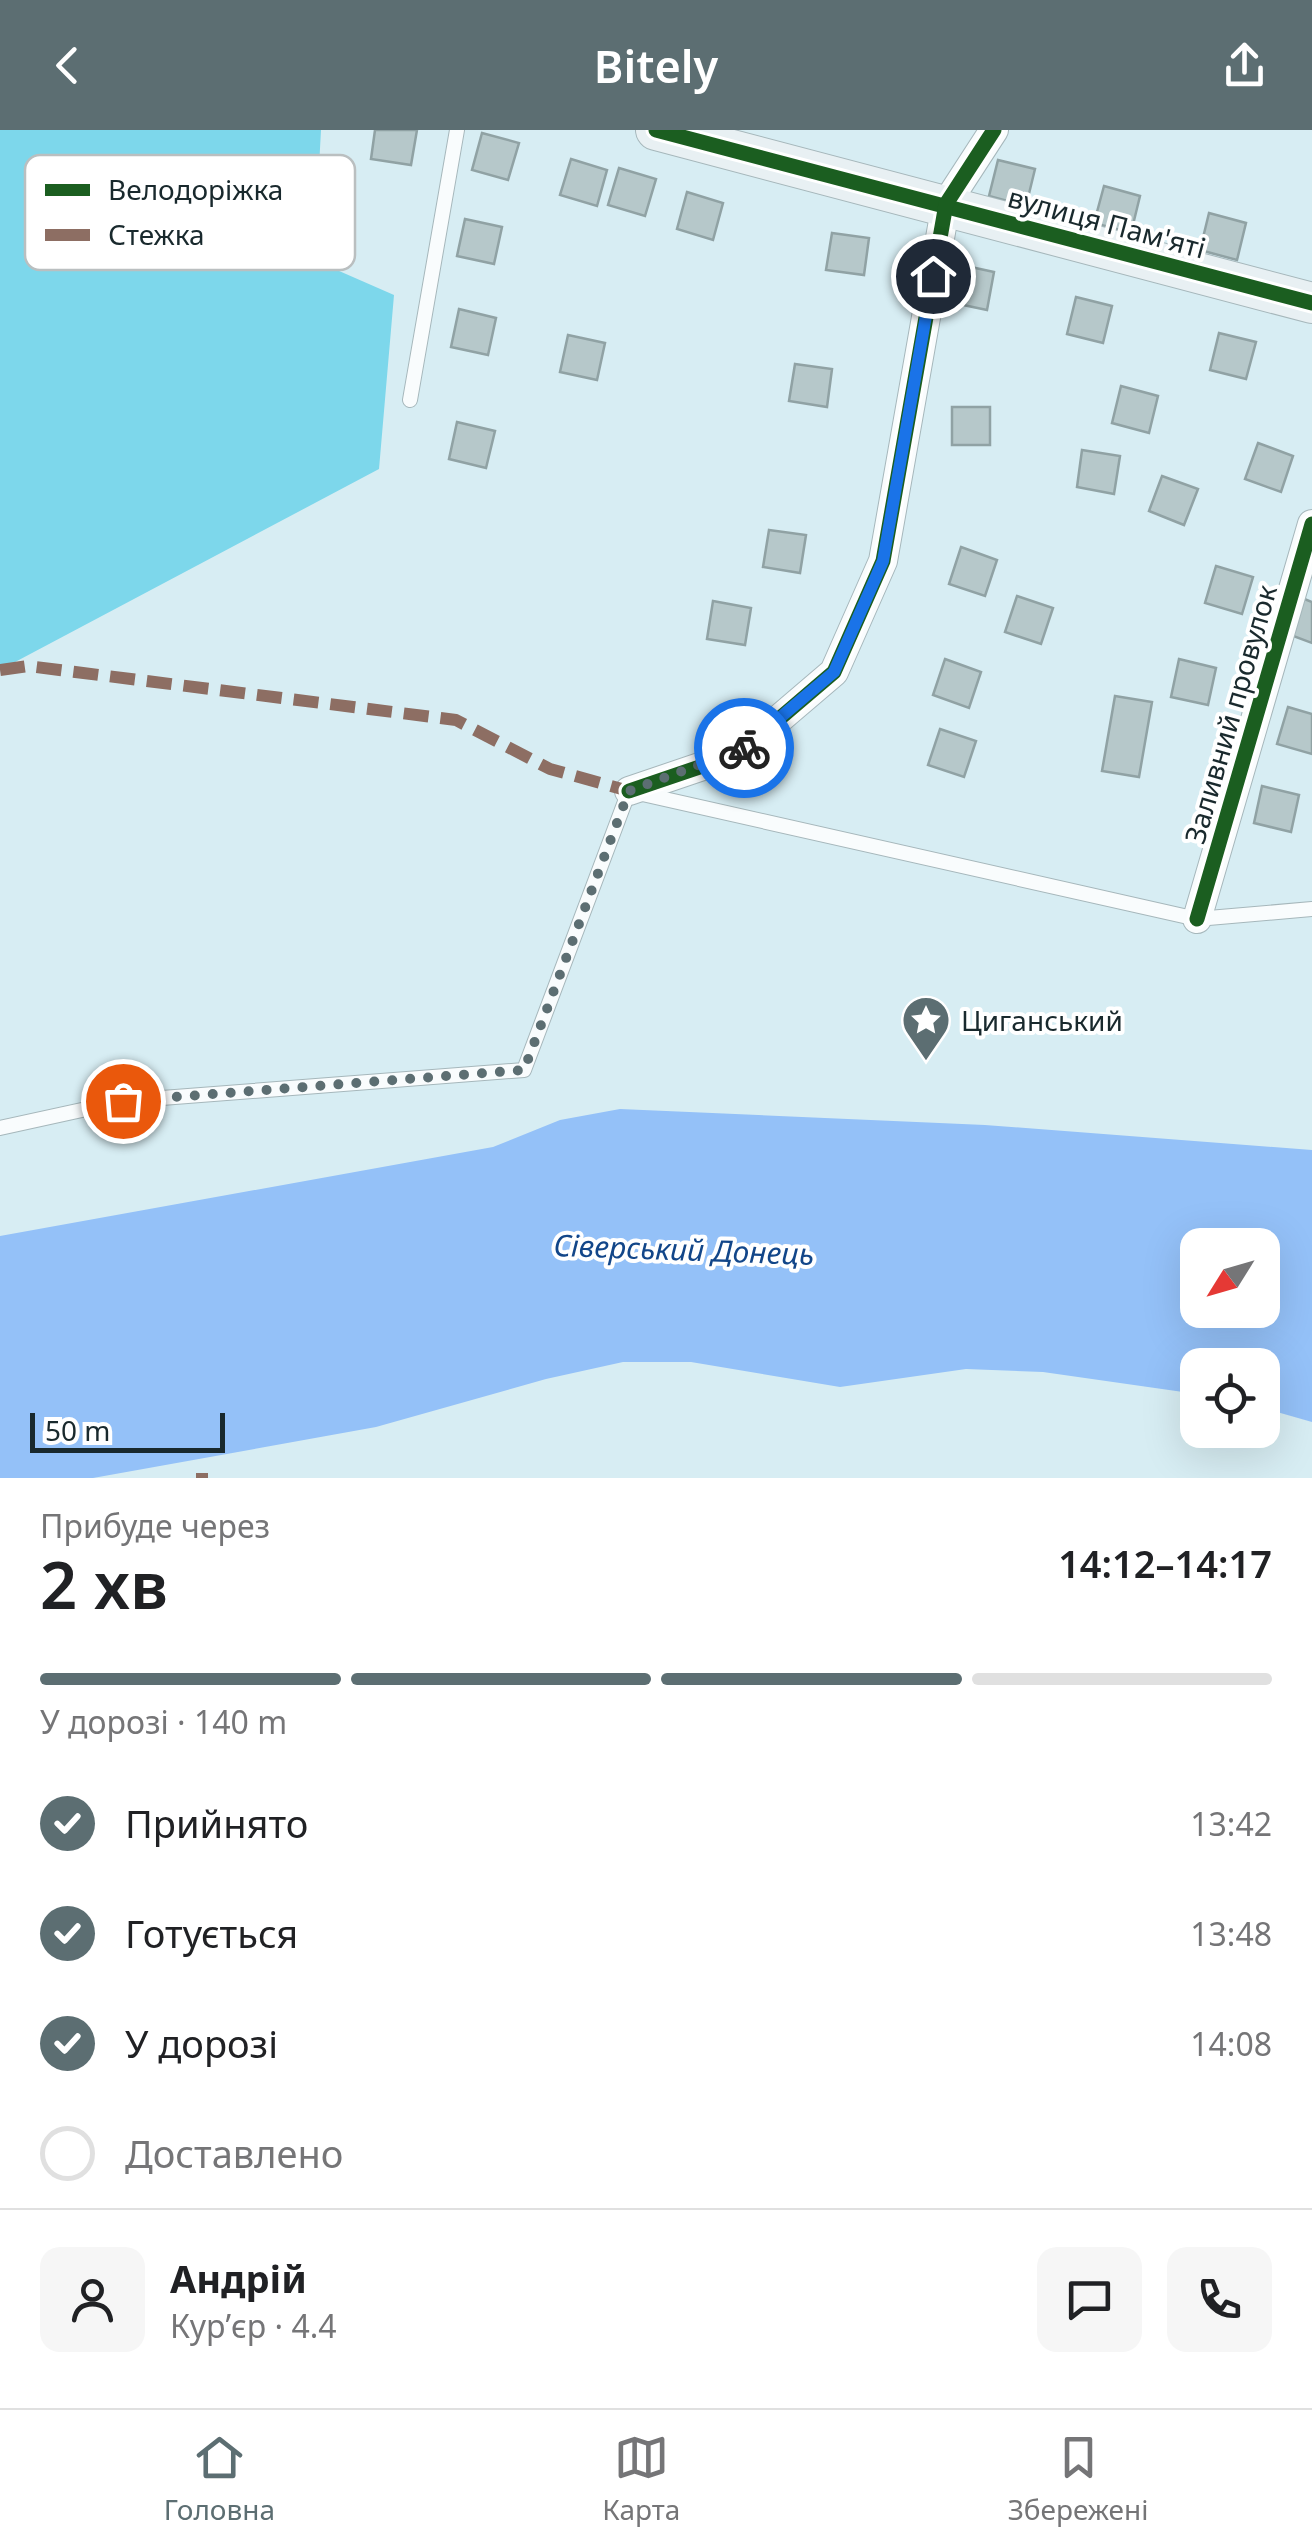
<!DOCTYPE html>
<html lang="uk">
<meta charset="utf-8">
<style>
body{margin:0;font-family:"Noto Sans",sans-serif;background:#f6f6f6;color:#202124;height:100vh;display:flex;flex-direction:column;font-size:38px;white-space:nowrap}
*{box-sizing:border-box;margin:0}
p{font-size:32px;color:#757577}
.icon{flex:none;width:55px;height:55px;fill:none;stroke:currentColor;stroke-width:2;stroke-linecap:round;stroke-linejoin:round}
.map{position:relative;height:1348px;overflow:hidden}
.side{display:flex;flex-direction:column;background:#fff;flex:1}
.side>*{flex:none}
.needle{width:65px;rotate:233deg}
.tools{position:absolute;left:1180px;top:1098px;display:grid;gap:20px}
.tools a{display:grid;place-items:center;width:100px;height:100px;border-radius:20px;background:#fff;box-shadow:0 10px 40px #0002;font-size:50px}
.scale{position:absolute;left:30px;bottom:25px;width:195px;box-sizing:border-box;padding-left:10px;border:5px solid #19292d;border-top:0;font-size:28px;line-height:35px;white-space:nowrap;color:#19292d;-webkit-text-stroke:8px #fff;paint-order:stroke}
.pin{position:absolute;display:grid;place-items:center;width:85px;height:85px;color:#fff;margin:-42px;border:5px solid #fff;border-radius:50%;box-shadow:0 2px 10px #0007}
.courier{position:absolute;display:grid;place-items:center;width:100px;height:100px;margin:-50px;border:8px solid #1a73e8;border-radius:50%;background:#fff;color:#222;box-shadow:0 2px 12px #0007}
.overview em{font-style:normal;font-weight:600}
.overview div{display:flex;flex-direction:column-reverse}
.overview{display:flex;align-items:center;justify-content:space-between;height:170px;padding:0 40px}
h1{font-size:65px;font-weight:600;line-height:75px}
.bar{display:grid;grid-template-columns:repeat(4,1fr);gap:15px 10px;align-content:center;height:120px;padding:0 40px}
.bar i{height:12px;border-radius:8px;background:#e0e0e0}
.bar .current{background:#5c6e72}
.bar p{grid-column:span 4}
.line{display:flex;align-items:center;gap:25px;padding:0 40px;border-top:2px solid #e0e0e0}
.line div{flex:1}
.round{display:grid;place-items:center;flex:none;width:105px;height:105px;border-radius:20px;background:#f6f6f6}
ol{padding:0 40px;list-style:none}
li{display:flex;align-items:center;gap:30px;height:110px}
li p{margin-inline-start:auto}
li .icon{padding:10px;border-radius:50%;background:#5c6e72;color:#fff;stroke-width:4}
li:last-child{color:#757577}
li i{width:55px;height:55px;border:5px solid #e0e0e0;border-radius:50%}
header{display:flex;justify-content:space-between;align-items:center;height:130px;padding:0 40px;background:#5c6e72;color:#fff;font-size:45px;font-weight:600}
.menu{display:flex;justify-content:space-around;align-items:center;height:140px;border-top:2px solid #e0e0e0;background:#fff;font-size:28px;color:#757577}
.menu a{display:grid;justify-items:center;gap:5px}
.menu .current{color:#5c6e72}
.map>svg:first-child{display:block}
.forest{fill:#7dd7eb}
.water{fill:#94c1f8;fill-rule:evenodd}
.building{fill:#b6c8ca;stroke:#90a2a4;stroke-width:2.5}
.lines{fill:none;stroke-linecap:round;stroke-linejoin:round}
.lane-casing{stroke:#a6b7bb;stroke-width:16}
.street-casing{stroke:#a6b7bb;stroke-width:30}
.secondary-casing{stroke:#a6b7bb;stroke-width:42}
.lane{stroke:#f9fcfd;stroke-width:14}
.street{stroke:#f9fcfd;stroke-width:28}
.secondary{stroke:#e8f0f3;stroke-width:40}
.quiet{stroke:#8d6e63;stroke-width:12;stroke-dasharray:25 12;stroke-linecap:butt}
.cycleway-casing{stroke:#fff;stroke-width:21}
.cycleway{stroke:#1b5e20;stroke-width:15}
.done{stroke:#5c6e72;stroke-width:10;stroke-dasharray:0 18}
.route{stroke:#1a73e8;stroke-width:12}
.labels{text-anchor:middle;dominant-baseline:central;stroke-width:8;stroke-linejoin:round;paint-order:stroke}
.street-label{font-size:28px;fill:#19292d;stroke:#fff}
.poi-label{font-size:28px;fill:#19292d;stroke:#fff;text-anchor:start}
.water-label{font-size:30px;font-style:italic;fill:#124689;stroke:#fff}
.key{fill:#fff;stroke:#babfc0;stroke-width:2.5}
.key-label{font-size:28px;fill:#19292d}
</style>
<header><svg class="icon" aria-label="back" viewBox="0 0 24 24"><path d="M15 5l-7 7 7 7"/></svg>Bitely<svg class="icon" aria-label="share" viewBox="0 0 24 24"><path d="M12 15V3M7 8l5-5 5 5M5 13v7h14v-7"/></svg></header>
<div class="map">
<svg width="1312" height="1348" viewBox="0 0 1312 1348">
<rect width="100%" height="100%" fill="#d7edf3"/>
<polygon class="forest" points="0,0 321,0 314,130 394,165 379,339 0,540"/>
<path class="water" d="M620,979L985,995L1312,1020V1292L1263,1278L1262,1235H1198L1197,1264L1043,1242L966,1239L840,1257L691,1232H623L546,1249L376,1297L93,1348H0V1106L493,1017L560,990ZM1198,1115H1262V1180H1198Z"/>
<g class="building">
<polygon points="375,0 417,0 411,35 371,29"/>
<polygon points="482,3 519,13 508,50 472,40"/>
<polygon points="571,29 607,40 597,76 560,65"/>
<polygon points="998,30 1035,39 1026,76 989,66"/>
<polygon points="619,38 656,49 645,86 608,75"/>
<polygon points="1104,56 1140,66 1131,103 1094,93"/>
<polygon points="687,62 723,73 713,110 677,99"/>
<polygon points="1209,83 1246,93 1237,130 1200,120"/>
<polygon points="465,89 502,97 494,134 457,126"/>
<polygon points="832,103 869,108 864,145 826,140"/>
<polygon points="957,134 994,142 987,180 949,172"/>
<polygon points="1076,167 1112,176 1103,213 1067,204"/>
<polygon points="459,179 496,188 488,225 451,217"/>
<polygon points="1219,203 1256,212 1246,249 1210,240"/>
<polygon points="568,205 605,213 597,250 560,242"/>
<polygon points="795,234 832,239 827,277 789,271"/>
<polygon points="1121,256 1158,266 1149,303 1112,293"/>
<rect x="952" y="277" width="38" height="38"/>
<polygon points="457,292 495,301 486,338 449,329"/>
<polygon points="1258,313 1293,326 1281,362 1245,349"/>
<polygon points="1082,320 1120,326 1114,364 1077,357"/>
<polygon points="1162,346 1198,359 1184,395 1149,381"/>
<polygon points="769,400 806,405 800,443 763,437"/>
<polygon points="961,417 997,430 985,466 949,454"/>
<polygon points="1216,436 1253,447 1242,484 1205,473"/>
<polygon points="1017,466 1053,478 1041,514 1005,502"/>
<polygon points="1302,468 1312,472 1312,513 1288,504"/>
<polygon points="713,471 751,478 745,515 707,509"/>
<polygon points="945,529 981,542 969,578 933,565"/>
<polygon points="1179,529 1216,538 1208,575 1171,567"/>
<polygon points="1115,566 1152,572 1139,647 1102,641"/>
<polygon points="1288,577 1312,584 1312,624 1277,614"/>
<polygon points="940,599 976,611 964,647 928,635"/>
<polygon points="1262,656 1299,665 1291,702 1254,693"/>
</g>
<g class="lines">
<g class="lane-casing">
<g id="lane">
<polyline points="410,270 457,0"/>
<polyline points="0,998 123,971 524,940 629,661 1197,789 1312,779"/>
</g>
</g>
<g class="street-casing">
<g id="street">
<polyline points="629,661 738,624 834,542 883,431 946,74 994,0"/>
<polyline points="1197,789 1312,394"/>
</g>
</g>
<g class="secondary-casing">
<polyline id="secondary" points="656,0 1312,173"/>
</g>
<use href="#lane" class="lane"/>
<use href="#street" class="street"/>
<use href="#secondary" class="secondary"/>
<g class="quiet">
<polyline points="0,540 28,536 456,590 550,639 629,661"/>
<polyline points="202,1348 202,1343"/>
</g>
<g class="cycleway-casing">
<g id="cycleway">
<polyline points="656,0 1312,173"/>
<polyline points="629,661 738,624 834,542 883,431 946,74 994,0"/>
<polyline points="1197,789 1312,394"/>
</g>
</g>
<use href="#cycleway" class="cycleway"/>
</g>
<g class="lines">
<polyline class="done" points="123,971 524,940 629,661 744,618"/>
<polyline class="route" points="744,618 834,542 883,431 933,146"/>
</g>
<defs>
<g id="sight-pin" transform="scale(2.5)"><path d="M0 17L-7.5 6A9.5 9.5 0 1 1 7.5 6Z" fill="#5c6e72" stroke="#fff"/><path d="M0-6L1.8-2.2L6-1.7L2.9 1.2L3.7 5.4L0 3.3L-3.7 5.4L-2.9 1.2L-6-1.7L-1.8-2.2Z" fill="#fff"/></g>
</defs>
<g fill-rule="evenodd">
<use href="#sight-pin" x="926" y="890"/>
</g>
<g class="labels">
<g class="street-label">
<text transform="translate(1107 92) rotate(15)">вулиця Пам'яті</text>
<text transform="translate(1230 584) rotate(-74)">Заливний провулок</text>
</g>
<g class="poi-label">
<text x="961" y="890">Циганський</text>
</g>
<g class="water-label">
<text transform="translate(684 1119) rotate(2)">Сіверський Донець</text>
</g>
</g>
<rect x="25" y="25" width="330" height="115" rx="15" class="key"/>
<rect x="45" y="54" width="45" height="12" fill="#1b5e20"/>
<rect x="45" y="99" width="45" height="12" fill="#8d6e63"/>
<g class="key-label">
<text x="108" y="70">Велодоріжка</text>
<text x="108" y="115">Стежка</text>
</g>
</svg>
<div class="tools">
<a><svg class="needle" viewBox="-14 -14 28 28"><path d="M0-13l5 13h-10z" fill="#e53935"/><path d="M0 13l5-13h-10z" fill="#757577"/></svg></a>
<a><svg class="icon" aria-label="locate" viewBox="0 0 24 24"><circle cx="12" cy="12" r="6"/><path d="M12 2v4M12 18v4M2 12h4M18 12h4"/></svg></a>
</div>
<div class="scale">50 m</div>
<div class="pin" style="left:123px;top:971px;background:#ea580c"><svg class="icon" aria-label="bag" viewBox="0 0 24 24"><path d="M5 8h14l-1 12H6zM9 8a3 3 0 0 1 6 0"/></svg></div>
<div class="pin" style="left:933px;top:146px;background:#1f2937"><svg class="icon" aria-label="home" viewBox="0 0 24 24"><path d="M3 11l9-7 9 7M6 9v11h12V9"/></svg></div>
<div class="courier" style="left:744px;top:618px"><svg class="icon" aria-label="bike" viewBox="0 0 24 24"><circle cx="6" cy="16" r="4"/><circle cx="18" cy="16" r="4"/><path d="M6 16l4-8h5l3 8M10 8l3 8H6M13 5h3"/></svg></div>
</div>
<section class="side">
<div class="overview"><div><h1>2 хв</h1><p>Прибуде через</p></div><em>14:12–14:17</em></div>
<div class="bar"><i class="current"></i><i class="current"></i><i class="current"></i><i></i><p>У дорозі · 140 m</p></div>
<ol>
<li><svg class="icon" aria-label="check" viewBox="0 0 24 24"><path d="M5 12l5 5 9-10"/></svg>Прийнято<p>13:42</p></li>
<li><svg class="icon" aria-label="check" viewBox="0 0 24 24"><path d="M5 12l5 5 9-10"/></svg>Готується<p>13:48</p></li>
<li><svg class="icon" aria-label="check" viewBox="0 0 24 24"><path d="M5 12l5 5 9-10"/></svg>У дорозі<p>14:08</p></li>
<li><i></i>Доставлено</li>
</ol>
<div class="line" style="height:180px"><a class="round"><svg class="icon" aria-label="person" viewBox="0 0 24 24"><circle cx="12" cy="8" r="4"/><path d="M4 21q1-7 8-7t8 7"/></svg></a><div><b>Андрій</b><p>Кур’єр · 4.4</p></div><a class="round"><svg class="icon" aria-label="chat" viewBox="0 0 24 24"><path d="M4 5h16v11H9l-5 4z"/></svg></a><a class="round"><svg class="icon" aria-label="phone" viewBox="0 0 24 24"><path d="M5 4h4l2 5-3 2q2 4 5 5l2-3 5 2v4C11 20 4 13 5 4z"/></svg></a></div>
</section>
<nav class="menu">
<a class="current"><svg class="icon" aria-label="home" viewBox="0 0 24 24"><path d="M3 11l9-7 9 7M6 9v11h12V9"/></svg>Головна</a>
<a><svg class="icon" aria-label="map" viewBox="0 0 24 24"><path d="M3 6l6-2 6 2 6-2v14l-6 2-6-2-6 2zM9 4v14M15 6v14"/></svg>Карта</a>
<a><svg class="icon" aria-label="saved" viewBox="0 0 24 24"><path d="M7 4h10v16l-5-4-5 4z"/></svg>Збережені</a>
</nav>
